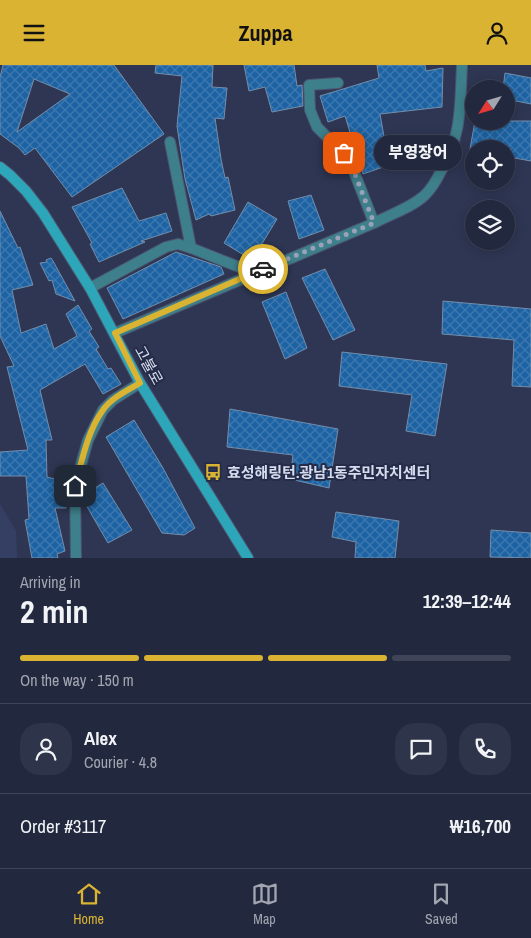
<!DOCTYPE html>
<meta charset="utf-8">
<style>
body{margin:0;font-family:"Archivo Narrow","Noto Sans KR",sans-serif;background:#2e3449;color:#f1f3f6;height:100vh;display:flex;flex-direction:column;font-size:19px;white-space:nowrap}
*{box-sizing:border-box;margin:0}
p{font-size:16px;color:#a2a6b0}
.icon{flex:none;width:28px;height:28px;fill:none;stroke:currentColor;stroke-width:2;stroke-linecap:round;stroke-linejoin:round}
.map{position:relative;height:493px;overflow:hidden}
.sheet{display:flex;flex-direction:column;background:#22283e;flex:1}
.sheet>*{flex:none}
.needle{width:32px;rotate:233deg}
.fabs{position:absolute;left:465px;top:15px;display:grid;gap:10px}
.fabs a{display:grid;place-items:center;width:50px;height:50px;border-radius:50%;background:#22283e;box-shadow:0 2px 12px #0003,0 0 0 1px #3f4458;font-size:25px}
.pin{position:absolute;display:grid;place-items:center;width:42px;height:42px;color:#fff;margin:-21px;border-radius:10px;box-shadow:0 2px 8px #0006}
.courier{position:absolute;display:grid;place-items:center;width:50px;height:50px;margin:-25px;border:4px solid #dab333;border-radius:50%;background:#fff;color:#222;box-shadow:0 1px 6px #0007}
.bubble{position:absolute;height:35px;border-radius:18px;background:#22283e;box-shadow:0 2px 12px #0003,0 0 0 1px #3f4458;font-size:16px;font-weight:800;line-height:35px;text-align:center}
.overview em{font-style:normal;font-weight:800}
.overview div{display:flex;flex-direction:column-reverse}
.overview{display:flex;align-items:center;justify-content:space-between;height:85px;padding:0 20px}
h1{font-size:32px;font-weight:800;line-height:38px}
.bar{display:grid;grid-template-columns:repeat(4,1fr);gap:8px 5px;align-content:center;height:60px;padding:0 20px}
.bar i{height:6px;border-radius:4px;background:#3f4458}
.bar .selected{background:#dab333}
.bar p{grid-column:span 4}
.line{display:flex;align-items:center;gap:12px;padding:0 20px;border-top:1px solid #3f4458}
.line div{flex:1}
.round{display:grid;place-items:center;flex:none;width:52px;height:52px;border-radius:20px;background:#2e3449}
header{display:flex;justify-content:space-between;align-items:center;height:65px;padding:0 20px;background:#dab333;color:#111;font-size:22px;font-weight:800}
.menu{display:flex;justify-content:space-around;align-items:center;height:70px;border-top:1px solid #3f4458;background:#22283e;font-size:14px;color:#a2a6b0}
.menu a{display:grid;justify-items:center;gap:2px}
.menu .selected{color:#dab333}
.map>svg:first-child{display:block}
.built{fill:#353f63}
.building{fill:url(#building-cross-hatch);stroke:#738daa;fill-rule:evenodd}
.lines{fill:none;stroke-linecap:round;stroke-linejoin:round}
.street-casing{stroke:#4c546f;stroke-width:12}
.secondary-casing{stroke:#4c546f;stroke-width:12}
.street{stroke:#3d7f8a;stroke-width:10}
.secondary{stroke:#2da6b9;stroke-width:10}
.done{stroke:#9ba2b8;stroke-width:5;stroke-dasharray:0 9}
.route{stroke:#dab333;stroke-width:6}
.labels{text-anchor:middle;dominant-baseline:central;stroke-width:4;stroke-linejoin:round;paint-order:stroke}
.street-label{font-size:15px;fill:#d6dcef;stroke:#242c48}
.poi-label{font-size:15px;font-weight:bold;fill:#d6dcef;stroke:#242c48;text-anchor:start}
</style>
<header><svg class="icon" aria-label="menu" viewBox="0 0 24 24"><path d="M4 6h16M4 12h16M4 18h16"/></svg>Zuppa<svg class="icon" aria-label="person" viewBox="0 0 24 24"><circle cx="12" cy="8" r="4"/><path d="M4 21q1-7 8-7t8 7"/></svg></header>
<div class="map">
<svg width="531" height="493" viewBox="0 0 531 493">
<defs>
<pattern id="building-cross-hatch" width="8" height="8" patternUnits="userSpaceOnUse" patternTransform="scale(1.25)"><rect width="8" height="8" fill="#1d63a3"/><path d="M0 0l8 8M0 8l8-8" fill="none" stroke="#3d79b0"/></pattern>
</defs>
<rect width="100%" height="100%" fill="#2e3653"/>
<polygon class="built" points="0,439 16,466 17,493 0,493"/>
<g class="building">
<path d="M3,0H114L164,69L72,132L35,83L25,90L19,83L0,69V12ZM34,14L70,29L17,67Z"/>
<polygon points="156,0 213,0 212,22 227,23 224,54 215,53 221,94 225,113 228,112 235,145 211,151 209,149 196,155 185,114 177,61 182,11 155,8"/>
<polygon points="244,0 294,0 297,21 302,20 303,41 272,47 265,22 249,26"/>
<polygon points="377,0 425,0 426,6 443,3 442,42 380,49 389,100 363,109 345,51 328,57 320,31 379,13"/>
<polygon points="505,8 531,13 531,39 506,34 506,24 503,24"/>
<polygon points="475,56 531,56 531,96 509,92 511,84 470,84"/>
<polygon points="122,123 139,156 166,148 172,166 141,176 145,177 99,197 90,179 92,178 72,142"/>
<polygon points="311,130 324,165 299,174 288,136"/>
<polygon points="248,137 277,154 252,195 224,178"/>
<polygon points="0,146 18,183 20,182 33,220 12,225 21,268 46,259 54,284 77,271 66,249 78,240 92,264 89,266 99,282 96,284 108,304 111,303 121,319 103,329 85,299 40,325 52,375 46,375 47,412 67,417 66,443 55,443 65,486 57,489 58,493 32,493 25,455 29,454 26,411 0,411 0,387 28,385 7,302 14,301 0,271"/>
<polygon points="176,187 221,202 224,209 123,254 107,223"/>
<polygon points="51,193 53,196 75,236 56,229 52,215 49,216 40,198 47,197 46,195"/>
<polygon points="325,204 355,265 333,275 302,213"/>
<polygon points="286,227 307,283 285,294 262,237"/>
<polygon points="443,236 531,244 531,322 512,321 514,275 442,269"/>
<polygon points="342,287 447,299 435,371 406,366 412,330 339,321"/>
<polygon points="230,344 338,364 329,423 290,414 293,390 227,382"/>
<polygon points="134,355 163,403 195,463 184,470 162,468 106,372"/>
<polygon points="103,418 132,465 108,478 82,433 82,431"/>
<polygon points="336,447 399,456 395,493 355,493 356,477 332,472"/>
<polygon points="491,465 531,468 531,493 490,492"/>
</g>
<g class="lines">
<g class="street-casing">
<g id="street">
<polyline points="338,18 309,20 310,45 317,62 344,89 353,104 374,158"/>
<polyline points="170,77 191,183"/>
<polyline points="90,223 166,182 178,179 191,183 254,208"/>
<path d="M115,268L374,158C391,149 411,143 425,130C431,124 436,116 440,108C462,72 460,40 462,0"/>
<polyline points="76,493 75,421 88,375 103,345 113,335 140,318"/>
</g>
</g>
<g class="secondary-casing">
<polyline id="secondary" points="0,102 10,110 26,126 43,148 90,223 140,318 248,493"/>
</g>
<use href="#street" class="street"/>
<use href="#secondary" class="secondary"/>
</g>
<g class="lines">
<polyline class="done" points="263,204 374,158 353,104 344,88"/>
<path class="route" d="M75,421C82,396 87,367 103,345C111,333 128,325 140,318L115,268L263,204"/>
</g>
<defs>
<g id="bus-bare" transform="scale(1.35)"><path d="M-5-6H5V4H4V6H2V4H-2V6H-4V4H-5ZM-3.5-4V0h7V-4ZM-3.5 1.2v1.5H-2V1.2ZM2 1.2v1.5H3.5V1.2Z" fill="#dab333" stroke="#242c48" stroke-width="2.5" paint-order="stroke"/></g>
</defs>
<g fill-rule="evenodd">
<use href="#bus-bare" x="213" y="407"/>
</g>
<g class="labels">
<g class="street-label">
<text transform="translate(149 300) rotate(61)">고불로</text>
</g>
<g class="poi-label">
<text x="227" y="407">효성해링턴.광남1동주민자치센터</text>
</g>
</g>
</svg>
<div class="fabs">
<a><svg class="needle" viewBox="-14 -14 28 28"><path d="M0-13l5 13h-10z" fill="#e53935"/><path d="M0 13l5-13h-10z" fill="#a2a6b0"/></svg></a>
<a><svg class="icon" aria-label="locate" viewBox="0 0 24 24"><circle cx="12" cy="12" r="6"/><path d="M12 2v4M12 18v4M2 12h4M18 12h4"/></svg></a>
<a><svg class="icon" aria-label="layers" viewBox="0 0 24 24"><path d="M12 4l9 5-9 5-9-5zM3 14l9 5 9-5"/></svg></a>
</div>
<div class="pin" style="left:344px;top:88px;background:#ea580c"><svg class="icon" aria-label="bag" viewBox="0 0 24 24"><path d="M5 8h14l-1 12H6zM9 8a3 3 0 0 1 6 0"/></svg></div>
<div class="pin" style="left:75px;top:421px;background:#1f2937"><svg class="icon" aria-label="home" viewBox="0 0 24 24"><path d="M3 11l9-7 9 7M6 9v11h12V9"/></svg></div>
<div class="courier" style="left:263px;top:204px"><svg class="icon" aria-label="car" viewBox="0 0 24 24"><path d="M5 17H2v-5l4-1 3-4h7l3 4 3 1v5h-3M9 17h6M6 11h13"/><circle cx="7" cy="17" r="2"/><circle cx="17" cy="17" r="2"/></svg></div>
<div class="bubble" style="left:374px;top:70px;width:88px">부영장어</div>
</div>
<section class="sheet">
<div class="overview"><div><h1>2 min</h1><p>Arriving in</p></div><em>12:39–12:44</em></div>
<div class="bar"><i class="selected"></i><i class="selected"></i><i class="selected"></i><i></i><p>On the way · 150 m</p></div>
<div class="line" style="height:90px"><a class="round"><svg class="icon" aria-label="person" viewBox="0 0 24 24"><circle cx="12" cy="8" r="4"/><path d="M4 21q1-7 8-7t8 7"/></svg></a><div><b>Alex</b><p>Courier · 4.8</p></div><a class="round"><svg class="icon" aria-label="chat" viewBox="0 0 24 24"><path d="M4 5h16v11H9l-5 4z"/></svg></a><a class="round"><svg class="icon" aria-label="phone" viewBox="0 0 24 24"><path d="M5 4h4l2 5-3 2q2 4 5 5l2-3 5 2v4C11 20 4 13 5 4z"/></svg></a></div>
<div class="line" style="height:65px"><div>Order #3117</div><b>₩16,700</b></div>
</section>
<nav class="menu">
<a class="selected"><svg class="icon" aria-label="home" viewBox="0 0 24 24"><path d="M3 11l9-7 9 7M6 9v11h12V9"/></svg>Home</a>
<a><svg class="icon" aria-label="map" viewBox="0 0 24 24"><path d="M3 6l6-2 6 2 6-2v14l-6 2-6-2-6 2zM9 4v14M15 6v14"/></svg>Map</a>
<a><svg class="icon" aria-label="saved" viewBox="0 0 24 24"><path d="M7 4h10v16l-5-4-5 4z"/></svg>Saved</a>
</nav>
